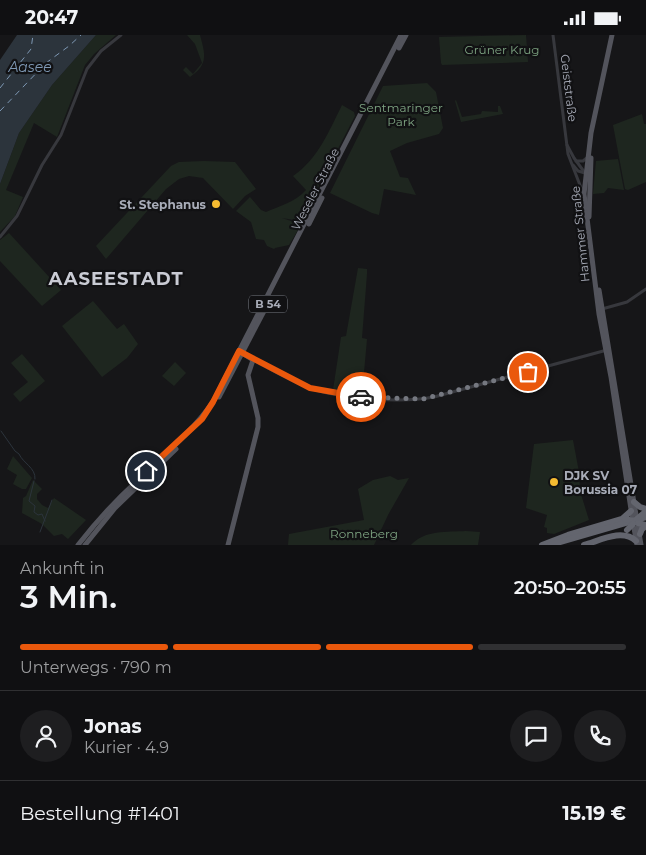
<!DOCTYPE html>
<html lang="de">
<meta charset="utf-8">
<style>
body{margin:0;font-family:Montserrat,sans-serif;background:#1e1e20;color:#f1f3f6;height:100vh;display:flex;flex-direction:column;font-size:19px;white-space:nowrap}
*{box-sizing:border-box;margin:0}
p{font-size:16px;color:#9c9d9f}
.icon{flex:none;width:28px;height:28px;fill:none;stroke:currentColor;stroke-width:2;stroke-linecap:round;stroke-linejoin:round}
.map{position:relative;height:510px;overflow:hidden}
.sheet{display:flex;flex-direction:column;background:#101012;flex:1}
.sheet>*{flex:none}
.pin{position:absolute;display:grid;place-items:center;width:42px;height:42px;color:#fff;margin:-21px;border:2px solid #fff;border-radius:50%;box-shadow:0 1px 5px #0007}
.courier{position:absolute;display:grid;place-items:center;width:50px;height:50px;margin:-25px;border:4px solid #ea580c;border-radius:50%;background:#fff;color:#222;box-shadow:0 1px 6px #0007}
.overview em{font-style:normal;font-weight:600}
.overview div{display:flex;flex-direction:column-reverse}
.overview{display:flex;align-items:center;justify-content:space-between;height:85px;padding:0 20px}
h1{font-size:32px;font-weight:600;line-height:38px}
.bar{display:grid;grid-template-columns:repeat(4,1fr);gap:8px 5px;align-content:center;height:60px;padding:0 20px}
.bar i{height:6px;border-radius:4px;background:#303032}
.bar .on{background:#ea580c}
.bar p{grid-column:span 4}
.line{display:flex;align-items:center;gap:12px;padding:0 20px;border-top:1px solid #303032}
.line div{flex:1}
.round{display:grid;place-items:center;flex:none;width:52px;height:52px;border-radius:26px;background:#1e1e20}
.status{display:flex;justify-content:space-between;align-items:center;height:35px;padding:0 25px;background:#101012;direction:ltr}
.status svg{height:14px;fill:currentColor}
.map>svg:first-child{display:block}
.green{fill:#1e261f}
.water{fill:#2c343c}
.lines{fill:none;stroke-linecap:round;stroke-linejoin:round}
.stream{stroke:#2c343c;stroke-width:1}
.ferry{stroke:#7e98b4;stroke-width:1;stroke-dasharray:6 5;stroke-linecap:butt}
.minor{stroke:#37383d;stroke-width:3}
.major{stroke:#53545c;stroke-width:5}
.highway{stroke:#63656e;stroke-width:6}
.highway-bridge{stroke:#63656e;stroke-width:6}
.done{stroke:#757880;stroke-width:5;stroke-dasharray:0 9}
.route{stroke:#ea580c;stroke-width:6}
.poi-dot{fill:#f5bb31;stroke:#111113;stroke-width:2}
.labels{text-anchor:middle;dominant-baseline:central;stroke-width:4.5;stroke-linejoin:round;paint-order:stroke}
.shield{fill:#111113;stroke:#7b7e86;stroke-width:1}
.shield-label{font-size:11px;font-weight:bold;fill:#a8acb8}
.park-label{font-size:12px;fill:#7ea482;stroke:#111113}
.street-label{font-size:12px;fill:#a8acb8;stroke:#111113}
.poi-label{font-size:12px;font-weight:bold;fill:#a8acb8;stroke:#111113;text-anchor:end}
.water-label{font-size:14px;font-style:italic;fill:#7e98b4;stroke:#111113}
.district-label{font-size:18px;font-weight:bold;letter-spacing:1px;fill:#c9cbd4;stroke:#111113}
</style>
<div class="status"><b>20:47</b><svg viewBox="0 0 49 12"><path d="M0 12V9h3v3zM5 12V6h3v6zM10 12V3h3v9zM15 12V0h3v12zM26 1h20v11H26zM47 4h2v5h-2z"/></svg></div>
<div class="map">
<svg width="646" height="510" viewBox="0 0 646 510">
<rect width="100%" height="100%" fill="#161618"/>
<g class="green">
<polygon points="96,0 116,0 94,19 85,30 57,102 34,88 6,155 23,162 15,181 0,197 0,149 19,98 52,50"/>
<path d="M187,0H200C205,19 209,29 190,42L183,35L186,32L193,39L202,28L195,9Z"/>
<polygon points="526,0 528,27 442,30 441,28 439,2"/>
<polygon points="427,48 436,57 443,93 439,99 407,108 390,116 400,142 408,143 416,160 384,154 379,180 372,178 330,158 383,51"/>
<polygon points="456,65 462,82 481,79 482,76 498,77 498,71 500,71 503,79 461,87 455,66"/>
<path d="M342,70L354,77L355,81L303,181L294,185L282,183L294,187L301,183L304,185L289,210L275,213L274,214L267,211L264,205L256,204L251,187L236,176L250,162L261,175L266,177C280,171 295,167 306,155L293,141C318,124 329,96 342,70Z"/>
<polygon points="642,79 644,89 646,89 646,147 628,155 625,154 613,90"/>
<polygon points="618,124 624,155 608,153 604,158 593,159 596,126"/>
<polygon points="204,126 235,127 256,154 245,161 233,174 203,143 189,141 179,144 166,154 106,224 96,211 171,131 179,127"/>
<polygon points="9,198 61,255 42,271 0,226 0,205"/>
<polygon points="358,233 367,234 367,239 362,303 367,304 362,359 333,355 341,302 346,301"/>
<polygon points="93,266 117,294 124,289 138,309 127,323 102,342 62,291"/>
<polygon points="22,319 45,346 20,367 13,359 28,347 11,328"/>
<polygon points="175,327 186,338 174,351 162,341"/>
<polygon points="573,405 579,437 580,456 589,485 554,499 547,498 547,493 544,492 547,480 526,473 534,409"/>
<polygon points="13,421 32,443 26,454 22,454 13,449 17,440 7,434"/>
<polygon points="390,441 398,445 409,443 388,480 374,510 288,510 289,499 364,485 358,454 373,445"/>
<polygon points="33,445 42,454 37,459 37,464 42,470 48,473 54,463 86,485 68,504 62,499 54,501 42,489 22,478 23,463 26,461"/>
<path d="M466,496L480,497L478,510H411C424,495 447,497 466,496Z"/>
</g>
<polygon class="water" points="17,0 96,0 52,50 19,98 0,149 0,25"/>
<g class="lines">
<g class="stream">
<path d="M1,396L15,416L19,419C23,428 36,433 35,444"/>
<polyline points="34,446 29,466 35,471 34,477 38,480 42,479 45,486"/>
<polyline points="40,497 52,465"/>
</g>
<g class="ferry">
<polyline points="0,53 31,14 33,0"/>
<polyline points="0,76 46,28 69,11 81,0"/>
</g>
<g class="minor">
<polyline points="553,0 568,119 583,158"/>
<polyline points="567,110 574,123 585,138"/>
<polyline points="576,126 583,126 588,122"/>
<polyline points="573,130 578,136 585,138"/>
<polyline points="0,202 17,181 42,130 61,100 87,34 101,16 121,0"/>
<polyline points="602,274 627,267 646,254"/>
<path d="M253,325C272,335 292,347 312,354C344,364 401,368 434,362L607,315"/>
</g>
<g class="major">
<polyline points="612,0 591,98 584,159 599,279 611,342 632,481"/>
<polyline points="399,13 406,0"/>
<polyline points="589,182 591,123"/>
<polyline points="309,189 322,163"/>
<polyline points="599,255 636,480"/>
<polyline points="219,362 264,276"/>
<polyline points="638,492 641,510"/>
<polyline points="634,493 637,510"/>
<path d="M78,510C96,487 116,465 138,445C164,420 192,397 213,367L401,0"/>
<polyline points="85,510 115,473 176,414"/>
<polyline points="228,510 258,392 258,383 248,340 253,325 242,318"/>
</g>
<g class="highway">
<polyline points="634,467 640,472 646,474"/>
<polyline points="640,499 642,494 646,491"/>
<polyline points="542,510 568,500 622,484 631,476"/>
<polyline points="550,510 646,482"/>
<path d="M584,510C599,506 622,493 636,506"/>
</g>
<g class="highway-bridge">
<polyline points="625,484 633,486"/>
<polyline points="637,484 644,478"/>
<polyline points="638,488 646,490"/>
<polyline points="627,495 633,489"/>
</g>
</g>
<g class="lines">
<polyline class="done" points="361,362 423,364 528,337"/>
<polyline class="route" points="146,436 202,384 213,367 239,316 310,353 361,362"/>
</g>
<g class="poi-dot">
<circle cx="216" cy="169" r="5"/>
<circle cx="554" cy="447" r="5"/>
</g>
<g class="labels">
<rect class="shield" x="249" y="260.5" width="38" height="17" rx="4"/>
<g class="shield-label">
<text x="268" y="269">B 54</text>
</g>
<g class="park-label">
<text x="502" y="14">Grüner Krug</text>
<text x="401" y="72">Sentmaringer<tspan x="401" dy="14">Park</tspan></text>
<text x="364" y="498">Ronneberg</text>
</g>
<g class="street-label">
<text transform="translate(569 53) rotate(83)">Geiststraße</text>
<text transform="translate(315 154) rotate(-63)">Weseler Straße</text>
<text transform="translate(580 199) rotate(-96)">Hammer Straße</text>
</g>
<g class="poi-label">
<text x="206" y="169">St. Stephanus</text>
<text x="564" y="440" text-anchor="start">DJK SV<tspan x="564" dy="14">Borussia 07</tspan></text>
</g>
<g class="water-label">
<text x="30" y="32">Aasee</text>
</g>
<g class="district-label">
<text x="116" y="244">AASEESTADT</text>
</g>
</g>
</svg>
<div class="pin" style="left:528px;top:337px;background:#ea580c"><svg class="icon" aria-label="bag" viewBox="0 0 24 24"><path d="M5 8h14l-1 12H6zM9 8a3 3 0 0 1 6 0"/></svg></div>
<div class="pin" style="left:146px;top:436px;background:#1f2937"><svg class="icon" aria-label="home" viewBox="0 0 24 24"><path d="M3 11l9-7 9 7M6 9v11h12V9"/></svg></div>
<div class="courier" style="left:361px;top:362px"><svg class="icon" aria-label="car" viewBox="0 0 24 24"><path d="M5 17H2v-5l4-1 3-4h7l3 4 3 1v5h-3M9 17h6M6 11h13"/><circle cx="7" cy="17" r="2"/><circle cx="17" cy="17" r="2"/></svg></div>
</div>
<section class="sheet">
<div class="overview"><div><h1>3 Min.</h1><p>Ankunft in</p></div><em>20:50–20:55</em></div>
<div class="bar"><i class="on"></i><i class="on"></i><i class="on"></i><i></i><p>Unterwegs · 790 m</p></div>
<div class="line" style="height:90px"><a class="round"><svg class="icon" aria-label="person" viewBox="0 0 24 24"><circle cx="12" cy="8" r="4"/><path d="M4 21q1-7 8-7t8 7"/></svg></a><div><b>Jonas</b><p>Kurier · 4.9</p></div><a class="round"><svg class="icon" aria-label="chat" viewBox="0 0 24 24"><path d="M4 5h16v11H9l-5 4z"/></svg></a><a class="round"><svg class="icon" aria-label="phone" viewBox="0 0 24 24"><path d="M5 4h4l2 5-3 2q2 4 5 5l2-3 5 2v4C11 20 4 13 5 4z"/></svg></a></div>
<div class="line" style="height:65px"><div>Bestellung #1401</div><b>15.19 €</b></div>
</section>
